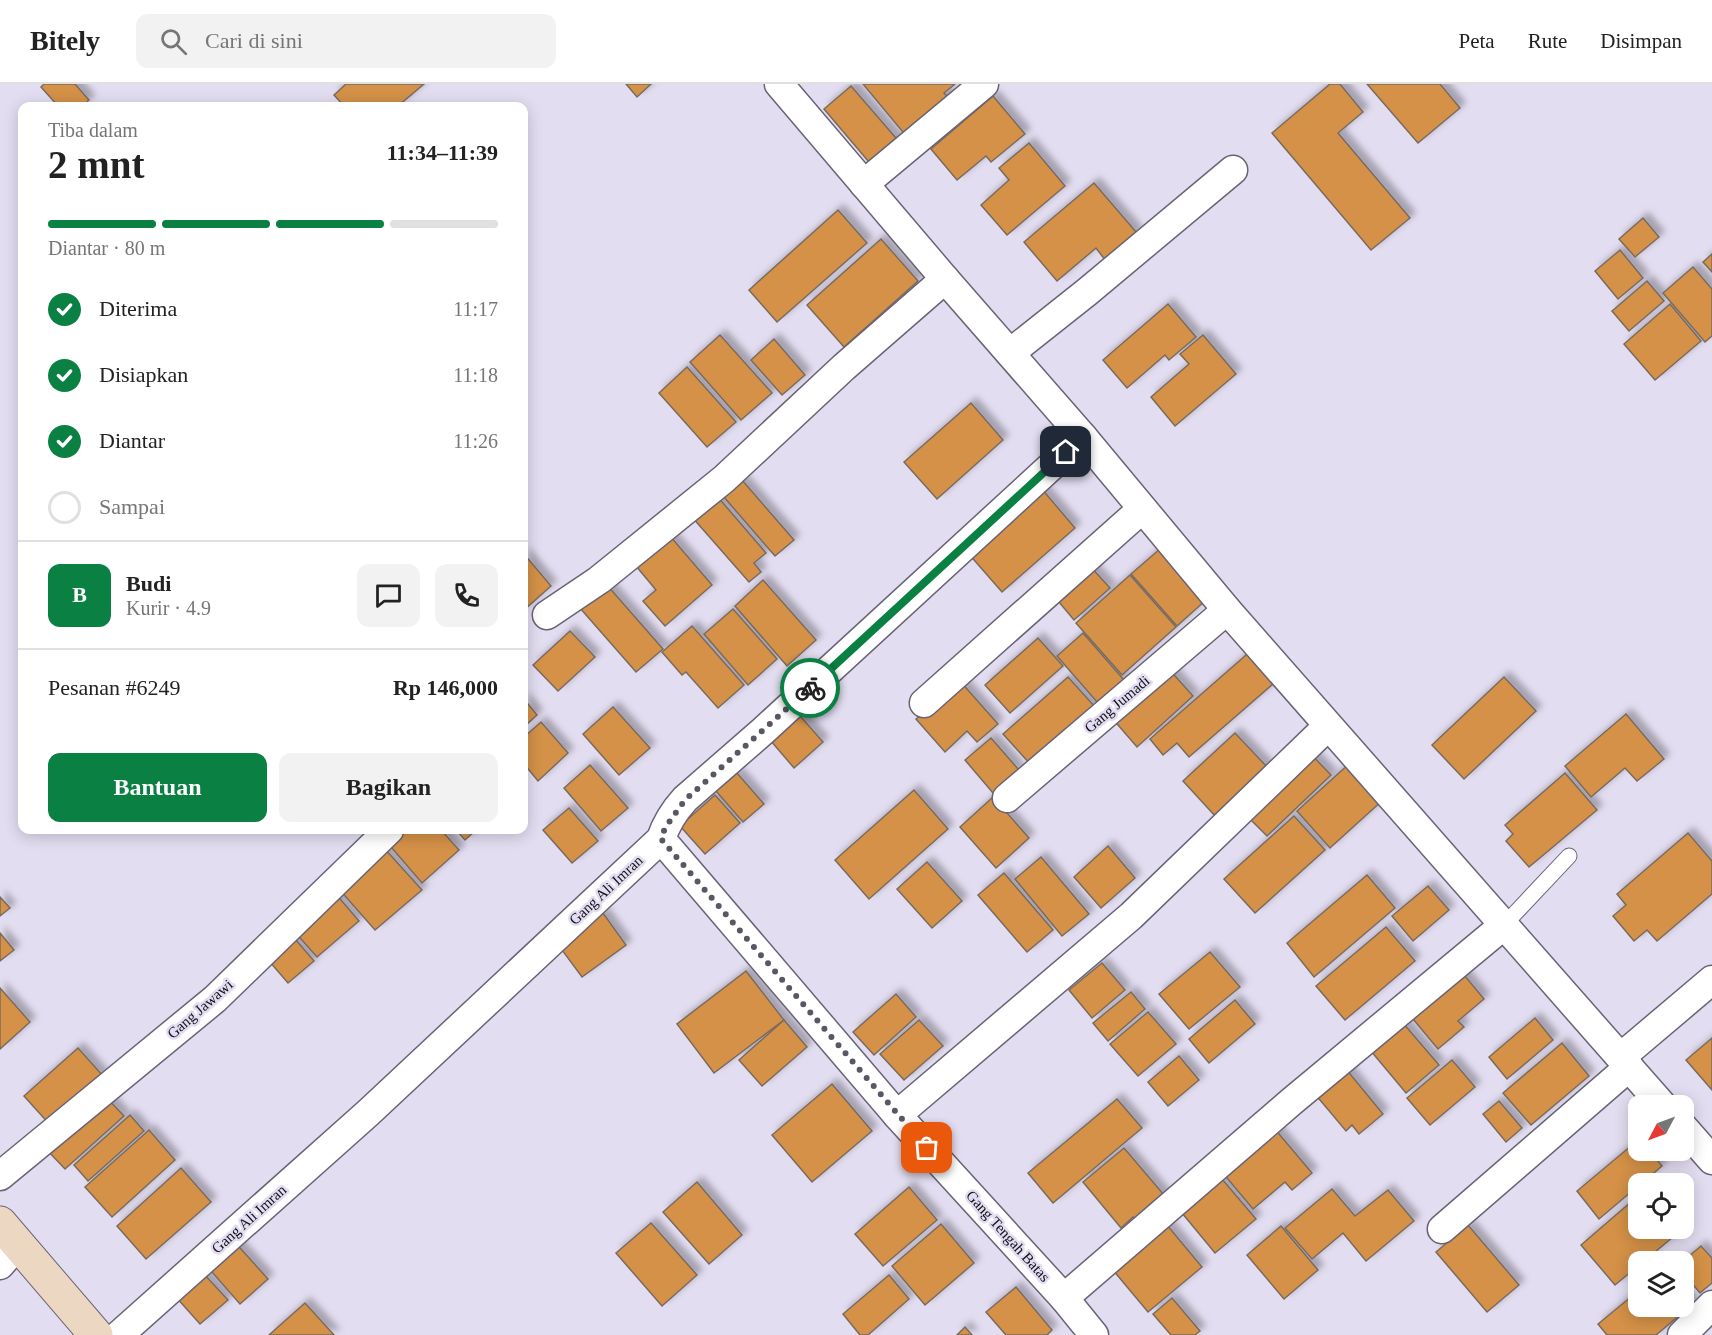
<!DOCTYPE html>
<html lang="id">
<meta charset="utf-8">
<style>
body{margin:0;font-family:"Times New Roman",serif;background:#f2f2f2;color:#222;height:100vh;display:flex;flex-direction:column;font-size:22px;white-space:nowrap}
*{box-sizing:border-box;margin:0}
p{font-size:20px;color:#767676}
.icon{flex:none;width:33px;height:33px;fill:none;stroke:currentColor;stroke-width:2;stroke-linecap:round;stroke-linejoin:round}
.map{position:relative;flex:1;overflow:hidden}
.sheet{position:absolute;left:18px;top:18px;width:510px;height:732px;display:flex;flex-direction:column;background:#fff;border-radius:12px;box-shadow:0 3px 15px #0003}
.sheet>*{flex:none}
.needle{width:39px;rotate:229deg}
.controls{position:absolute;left:1628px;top:1011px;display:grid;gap:12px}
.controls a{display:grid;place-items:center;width:66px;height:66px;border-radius:12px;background:#fff;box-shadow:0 3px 15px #0003;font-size:30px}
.pin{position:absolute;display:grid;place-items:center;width:51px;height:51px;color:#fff;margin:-26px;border-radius:12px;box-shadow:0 3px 9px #0006}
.courier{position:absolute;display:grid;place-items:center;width:60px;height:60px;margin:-30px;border:4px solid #0b8043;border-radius:50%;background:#fff;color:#222;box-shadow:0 2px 8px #0007}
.head em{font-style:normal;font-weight:800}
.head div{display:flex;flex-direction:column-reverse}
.head{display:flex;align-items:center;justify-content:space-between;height:102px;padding:0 30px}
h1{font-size:39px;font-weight:800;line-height:45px}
.bar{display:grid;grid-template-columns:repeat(4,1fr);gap:9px 6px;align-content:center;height:72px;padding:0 30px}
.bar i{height:8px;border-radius:4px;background:#e0e0e0}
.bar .selected{background:#0b8043}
.bar p{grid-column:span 4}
.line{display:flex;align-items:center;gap:15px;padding:0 30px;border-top:2px solid #e0e0e0}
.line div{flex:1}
.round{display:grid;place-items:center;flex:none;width:63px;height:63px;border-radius:12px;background:#f2f2f2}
ol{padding:0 30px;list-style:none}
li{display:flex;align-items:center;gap:18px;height:66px}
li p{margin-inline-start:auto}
li .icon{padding:6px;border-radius:50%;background:#0b8043;color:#fff;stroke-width:4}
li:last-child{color:#767676}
li i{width:33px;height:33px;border:3px solid #e0e0e0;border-radius:50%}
.cta{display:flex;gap:12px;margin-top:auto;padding:12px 30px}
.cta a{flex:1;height:69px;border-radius:12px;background:#0b8043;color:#fff;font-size:24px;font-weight:800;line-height:69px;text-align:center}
.cta a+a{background:#f2f2f2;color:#222}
header{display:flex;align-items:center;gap:36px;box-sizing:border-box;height:84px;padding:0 30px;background:#fff;border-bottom:2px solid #e0e0e0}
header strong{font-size:28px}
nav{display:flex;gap:33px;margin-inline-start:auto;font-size:21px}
.search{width:420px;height:54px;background:#f2f2f2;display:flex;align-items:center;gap:15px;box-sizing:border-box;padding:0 21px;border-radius:12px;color:#767676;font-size:22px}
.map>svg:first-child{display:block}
.building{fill:#d49146;stroke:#796b5e;stroke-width:1.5;filter:url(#shadow)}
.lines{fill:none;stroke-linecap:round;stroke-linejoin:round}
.lane-casing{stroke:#696374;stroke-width:17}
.street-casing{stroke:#696374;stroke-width:31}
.secondary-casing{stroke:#696374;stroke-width:35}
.lane{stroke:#fff;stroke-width:15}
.street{stroke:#fff;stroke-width:28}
.secondary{stroke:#ecd7c2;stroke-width:33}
.done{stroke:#5a5763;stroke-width:6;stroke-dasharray:0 10.8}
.route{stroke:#0b8043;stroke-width:8}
.labels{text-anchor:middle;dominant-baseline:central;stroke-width:5;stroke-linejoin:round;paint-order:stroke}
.street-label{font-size:15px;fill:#110f16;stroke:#e3ddf1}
</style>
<header>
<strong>Bitely</strong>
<div class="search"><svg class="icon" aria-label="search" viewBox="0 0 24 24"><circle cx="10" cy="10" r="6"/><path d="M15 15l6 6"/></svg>Cari di sini</div>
<nav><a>Peta</a><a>Rute</a><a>Disimpan</a></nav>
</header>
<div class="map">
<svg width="1712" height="1251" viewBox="0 0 1712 1251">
<defs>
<filter id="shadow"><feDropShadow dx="5.5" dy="-5.5" stdDeviation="3" flood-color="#0004"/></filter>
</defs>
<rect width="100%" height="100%" fill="#e3ddf1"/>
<g class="building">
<polygon points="44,0 75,0 89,16 82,22 58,22 41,3"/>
<polygon points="346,0 424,0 398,22 344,22 334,11"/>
<polygon points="626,0 651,0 637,13"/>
<polygon points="863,0 955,0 944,9 951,16 907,53"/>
<polygon points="1330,0 1340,0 1363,28 1338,49 1410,134 1371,166 1272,49"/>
<polygon points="1367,0 1440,0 1460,24 1418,59"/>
<polygon points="851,2 902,61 874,84 824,25"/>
<polygon points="993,12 1025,50 991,78 986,72 957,96 931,65"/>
<polygon points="1029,59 1065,102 1007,151 981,121 1009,96 999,84"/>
<polygon points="1094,99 1137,149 1105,176 1096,164 1057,197 1024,158"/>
<polygon points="838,126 867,159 777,238 749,206"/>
<polygon points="1643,134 1659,153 1635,173 1619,155"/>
<polygon points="881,155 918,197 844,263 807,221"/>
<polygon points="1620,166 1643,194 1618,215 1595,187"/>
<polygon points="1712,170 1712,188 1703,178"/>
<polygon points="1693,183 1712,205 1712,252 1705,258 1663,209"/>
<polygon points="1647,197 1664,217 1629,247 1612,227"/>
<polygon points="1168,220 1196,253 1169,276 1165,271 1127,304 1103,276"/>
<polygon points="1670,220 1701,257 1655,296 1624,260"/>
<polygon points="720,251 772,309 741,336 690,278"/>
<polygon points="1203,251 1236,290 1175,342 1151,313 1189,280 1180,270"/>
<polygon points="774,255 805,291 782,311 751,276"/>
<polygon points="687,283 736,338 707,363 659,309"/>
<polygon points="971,319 1003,356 937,415 904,378"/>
<polygon points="742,396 794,456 775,472 723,412"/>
<polygon points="1041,404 1075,444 1002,508 968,469"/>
<polygon points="717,412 766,469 754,479 761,488 749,498 692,433"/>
<polygon points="670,452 712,501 665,542 643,517 656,506 636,482"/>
<polygon points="1161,464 1206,516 1177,542 1131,490"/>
<polygon points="524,470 551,502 524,526"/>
<polygon points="1089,481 1110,504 1074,536 1054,512"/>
<polygon points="1130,491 1176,543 1122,591 1076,539"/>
<polygon points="763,496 816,556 787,582 735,522"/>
<polygon points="607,501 663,565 636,588 580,524"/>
<polygon points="733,525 777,575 748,601 704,550"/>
<polygon points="692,542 744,601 718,624 686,588 682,591 662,568"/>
<polygon points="570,547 595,573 558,607 533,581"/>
<polygon points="1083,549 1124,596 1097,618 1057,572"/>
<polygon points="1038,554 1063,582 1010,629 985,601"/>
<polygon points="1254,564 1280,594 1189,673 1177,659 1163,671 1150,655"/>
<polygon points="1168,584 1193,612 1137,663 1112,634"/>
<polygon points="1068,593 1096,624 1031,681 1003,650"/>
<polygon points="1504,593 1536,627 1464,695 1432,661"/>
<polygon points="960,597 998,640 977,658 967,647 945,668 916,635"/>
<polygon points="524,615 537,631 524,643"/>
<polygon points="613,623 650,664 619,691 583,650"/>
<polygon points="794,625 823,658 794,684 765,650"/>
<polygon points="1626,630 1664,675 1637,697 1625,684 1591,713 1565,682"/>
<polygon points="541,638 568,669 538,697 524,680 524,653"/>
<polygon points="1235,649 1269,685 1216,733 1183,697"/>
<polygon points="991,654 1019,686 993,709 965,676"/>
<polygon points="1307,666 1331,691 1267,752 1243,728"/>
<polygon points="1351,678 1384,715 1330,764 1297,727"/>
<polygon points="590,681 628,724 601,747 564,704"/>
<polygon points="737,689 764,720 743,738 716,707"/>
<polygon points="1565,689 1597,726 1529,783 1506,757 1513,750 1505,741"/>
<polygon points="914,706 948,745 869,815 835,776"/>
<polygon points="715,711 740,739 705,770 680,742"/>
<polygon points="993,713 1029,754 996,784 960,743"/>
<polygon points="569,724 598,757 572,779 543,746"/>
<polygon points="1294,732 1325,766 1255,829 1224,795"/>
<polygon points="396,746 441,746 459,766 422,799 385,756"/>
<polygon points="456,746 476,746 465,756"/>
<polygon points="1688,749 1712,777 1712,810 1657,857 1647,846 1634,857 1613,832 1626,821 1617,810"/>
<polygon points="1108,762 1135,794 1101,824 1074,793"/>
<polygon points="384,764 422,806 375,846 338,804"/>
<polygon points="1041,773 1089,830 1062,852 1015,795"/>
<polygon points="927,778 962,817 932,844 897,805"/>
<polygon points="1004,789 1053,846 1027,868 978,811"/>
<polygon points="1367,791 1395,824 1314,893 1287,859"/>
<polygon points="1428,802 1449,826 1413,857 1392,832"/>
<polygon points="335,809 359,837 317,873 293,846"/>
<polygon points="0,813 10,824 0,832"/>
<polygon points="603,829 626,861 582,893 559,862"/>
<polygon points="1386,843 1415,877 1345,936 1316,902"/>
<polygon points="0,849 14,866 0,877"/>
<polygon points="290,849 314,877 288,899 264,871"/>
<polygon points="1210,868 1240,903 1189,945 1159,910"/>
<polygon points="1102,879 1125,906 1092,934 1069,906"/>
<polygon points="1460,886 1484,915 1458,937 1464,943 1438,965 1408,929"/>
<polygon points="746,887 784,936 714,989 677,940"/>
<polygon points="0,904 30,938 0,965"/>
<polygon points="1131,908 1145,925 1108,957 1093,939"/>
<polygon points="896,910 916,933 874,971 853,948"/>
<polygon points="1235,916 1255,940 1209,979 1189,955"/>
<polygon points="1148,928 1176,960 1138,992 1110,960"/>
<polygon points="1535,934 1553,956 1507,995 1489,973"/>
<polygon points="784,936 807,963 762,1002 739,976"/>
<polygon points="919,936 943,962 904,996 880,970"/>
<polygon points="1403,939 1439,981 1406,1009 1371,967"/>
<polygon points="1712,954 1712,1006 1686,976"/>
<polygon points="1562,959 1589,992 1531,1041 1503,1009"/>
<polygon points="78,964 104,993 51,1042 24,1012"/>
<polygon points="1179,972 1199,996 1168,1022 1148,998"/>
<polygon points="1452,976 1475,1003 1430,1041 1407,1014"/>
<polygon points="1346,985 1383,1030 1359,1050 1352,1041 1346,1047 1315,1010"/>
<polygon points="832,1000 872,1047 812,1098 772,1051"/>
<polygon points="106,1013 124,1032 65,1085 47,1066"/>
<polygon points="1117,1015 1142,1044 1053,1119 1028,1089"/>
<polygon points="1499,1017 1522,1044 1506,1058 1483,1030"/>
<polygon points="130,1031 144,1047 88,1097 74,1081"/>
<polygon points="1274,1044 1312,1089 1292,1106 1285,1098 1253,1125 1222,1088"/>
<polygon points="149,1046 175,1076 112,1133 85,1103"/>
<polygon points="1638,1056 1638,1066 1649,1066 1662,1082 1641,1100 1638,1100 1638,1102 1599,1135 1577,1107"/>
<polygon points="1124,1064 1170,1118 1141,1142 1133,1133 1121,1144 1083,1098"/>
<polygon points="181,1084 211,1118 146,1175 117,1142"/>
<polygon points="1222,1095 1256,1135 1215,1169 1182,1129"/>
<polygon points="697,1098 742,1151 709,1180 663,1128"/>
<polygon points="909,1103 937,1136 883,1182 855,1150"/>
<polygon points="1332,1105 1355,1132 1388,1106 1414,1137 1366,1177 1343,1149 1312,1175 1285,1144"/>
<polygon points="1638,1112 1638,1144 1666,1144 1673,1153 1643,1178 1638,1178 1638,1182 1615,1201 1581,1161"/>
<polygon points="651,1139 697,1191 662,1222 616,1169"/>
<polygon points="941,1140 974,1179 925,1221 892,1182"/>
<polygon points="1167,1141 1202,1183 1148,1228 1113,1186"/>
<polygon points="1468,1141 1519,1201 1487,1228 1436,1168"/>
<polygon points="1281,1142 1318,1186 1284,1215 1247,1171"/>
<polygon points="232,1155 268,1195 240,1220 204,1179"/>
<polygon points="1701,1162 1712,1174 1712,1199 1700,1209 1683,1189 1682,1178"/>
<polygon points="203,1189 228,1216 200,1240 176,1213"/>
<polygon points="889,1191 909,1215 868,1251 860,1251 843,1230"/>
<polygon points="1016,1203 1052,1246 1047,1251 1006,1251 986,1228"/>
<polygon points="1638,1207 1638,1222 1683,1222 1683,1208 1693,1220 1656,1251 1607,1251 1598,1240"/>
<polygon points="1172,1214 1200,1247 1195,1251 1171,1251 1153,1230"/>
<polygon points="305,1219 334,1251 269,1251"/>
<polygon points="965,1243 972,1251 957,1251"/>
</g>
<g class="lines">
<g class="lane-casing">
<polyline id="lane" points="1504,841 1569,772"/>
</g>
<g class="street-casing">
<g id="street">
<polyline points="779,0 945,195 1083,353 1227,526 1663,1022"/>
<polyline points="864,100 984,0"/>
<polyline points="1010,269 1087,208 1233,86"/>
<polyline points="547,531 599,496 724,395 844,283 945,195"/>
<polyline points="924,619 1142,425"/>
<polyline points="1007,714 1227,526"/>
<polyline points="661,755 897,1031 1064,1214 1094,1251"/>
<polyline points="1621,973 1712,896"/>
<polyline points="897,1031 1131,832 1328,642"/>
<polyline points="1683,1043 1712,1076"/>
<polyline points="0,1092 215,915 389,746"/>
<polyline points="1442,1145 1629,983"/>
<polyline points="0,1181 18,1160"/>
<polyline points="1064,1214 1291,1018 1504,841"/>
<path d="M119,1251L368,1029L661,755C666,740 674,727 685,715L763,647L1083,353"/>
<polyline points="1682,1251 1712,1221"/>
</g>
</g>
<g class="secondary-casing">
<polyline id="secondary" points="0,1139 96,1251"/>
</g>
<use href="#lane" class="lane"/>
<use href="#street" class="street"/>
<use href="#secondary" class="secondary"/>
</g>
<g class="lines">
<polyline class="done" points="810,604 685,716 665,744 661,755 927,1064"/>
<polyline class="route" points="810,604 1066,368"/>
</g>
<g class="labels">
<g class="street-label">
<text transform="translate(1117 620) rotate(-40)">Gang Jumadi</text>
<text transform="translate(606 806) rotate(-43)">Gang Ali Imran</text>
<text transform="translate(200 925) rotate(-41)">Gang Jawawi</text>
<text transform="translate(249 1135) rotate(-42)">Gang Ali Imran</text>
<text transform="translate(1008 1152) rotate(48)">Gang Tengah Batas</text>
</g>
</g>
</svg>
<div class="controls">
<a><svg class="needle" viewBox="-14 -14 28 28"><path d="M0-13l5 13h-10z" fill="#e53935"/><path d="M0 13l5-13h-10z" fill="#767676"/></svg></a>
<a><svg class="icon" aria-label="locate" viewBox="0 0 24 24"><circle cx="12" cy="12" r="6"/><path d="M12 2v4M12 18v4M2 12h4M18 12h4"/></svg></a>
<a><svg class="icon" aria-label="layers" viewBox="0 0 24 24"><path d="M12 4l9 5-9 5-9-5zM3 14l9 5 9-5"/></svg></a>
</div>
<div class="pin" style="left:927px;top:1064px;background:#ea580c"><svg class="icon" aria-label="bag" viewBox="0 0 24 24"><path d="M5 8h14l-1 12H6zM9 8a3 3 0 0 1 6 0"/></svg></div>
<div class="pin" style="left:1066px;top:368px;background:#1f2937"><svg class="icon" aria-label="home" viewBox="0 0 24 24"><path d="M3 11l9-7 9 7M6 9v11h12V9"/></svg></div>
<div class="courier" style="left:810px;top:604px"><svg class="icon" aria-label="bike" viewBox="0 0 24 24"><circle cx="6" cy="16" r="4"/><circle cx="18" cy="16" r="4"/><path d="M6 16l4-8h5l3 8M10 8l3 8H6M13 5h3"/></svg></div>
<section class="sheet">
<div class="head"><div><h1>2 mnt</h1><p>Tiba dalam</p></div><em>11:34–11:39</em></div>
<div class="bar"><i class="selected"></i><i class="selected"></i><i class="selected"></i><i></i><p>Diantar · 80 m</p></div>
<ol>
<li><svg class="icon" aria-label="check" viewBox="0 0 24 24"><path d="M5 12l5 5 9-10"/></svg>Diterima<p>11:17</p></li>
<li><svg class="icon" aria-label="check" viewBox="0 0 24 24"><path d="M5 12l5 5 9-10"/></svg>Disiapkan<p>11:18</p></li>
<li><svg class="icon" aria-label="check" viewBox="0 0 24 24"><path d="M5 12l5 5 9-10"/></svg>Diantar<p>11:26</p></li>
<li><i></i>Sampai</li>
</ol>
<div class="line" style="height:108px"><b class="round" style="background:#0b8043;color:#fff">B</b><div><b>Budi</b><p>Kurir · 4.9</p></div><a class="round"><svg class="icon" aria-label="chat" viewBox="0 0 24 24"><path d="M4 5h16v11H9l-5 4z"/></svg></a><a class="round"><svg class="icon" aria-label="phone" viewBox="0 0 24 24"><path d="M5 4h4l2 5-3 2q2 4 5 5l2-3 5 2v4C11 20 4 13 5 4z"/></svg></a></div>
<div class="line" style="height:78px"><div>Pesanan #6249</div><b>Rp 146,000</b></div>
<div class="cta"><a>Bantuan</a><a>Bagikan</a></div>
</section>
</div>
